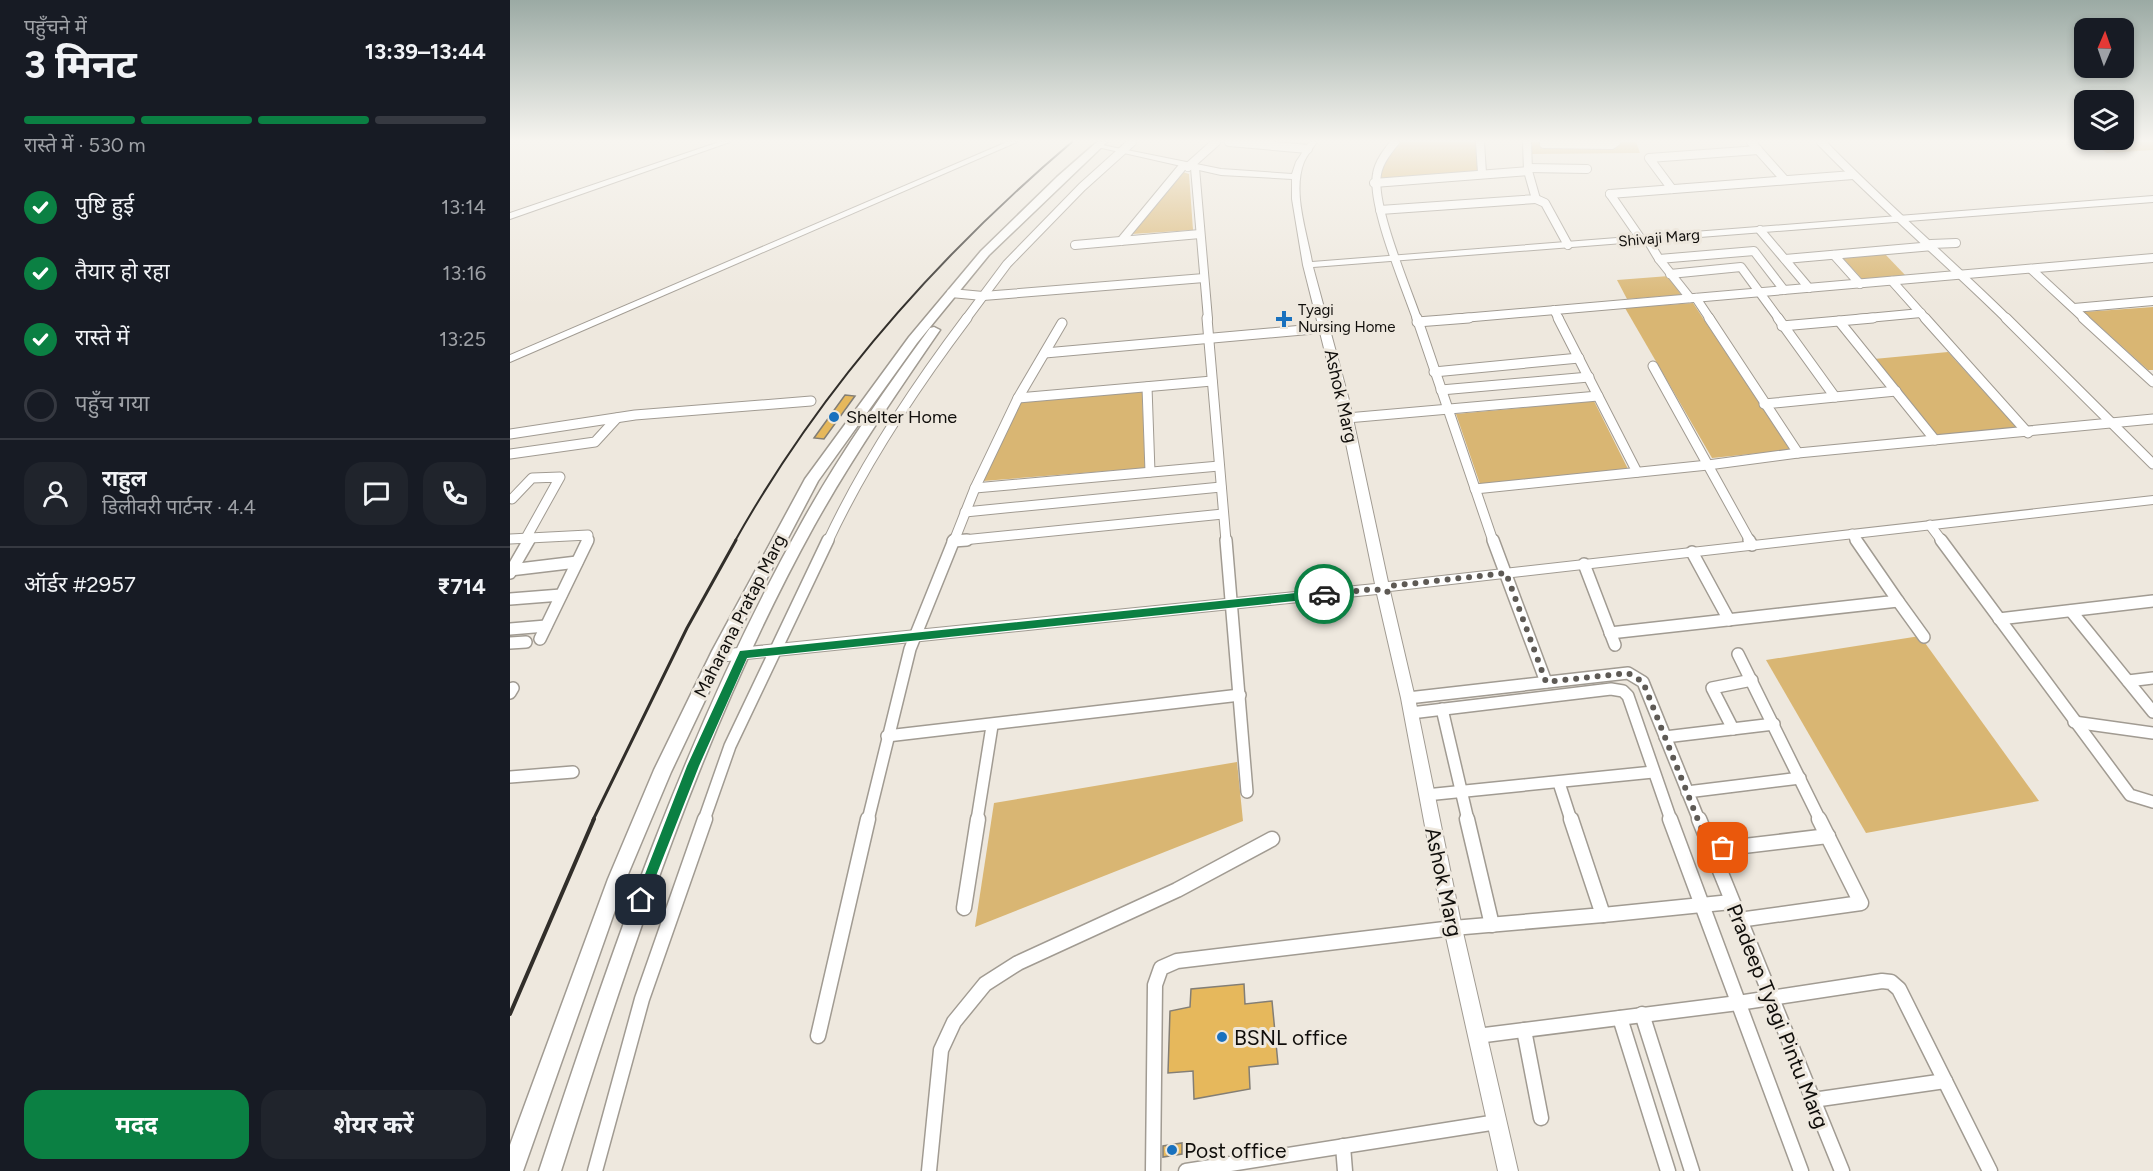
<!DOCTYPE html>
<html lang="hi">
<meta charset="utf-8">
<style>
body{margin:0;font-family:Figtree,"Noto Sans Devanagari",sans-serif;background:#20242c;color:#f1f3f6;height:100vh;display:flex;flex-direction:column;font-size:22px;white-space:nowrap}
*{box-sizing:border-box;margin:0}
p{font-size:20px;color:#9ea1a6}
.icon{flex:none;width:33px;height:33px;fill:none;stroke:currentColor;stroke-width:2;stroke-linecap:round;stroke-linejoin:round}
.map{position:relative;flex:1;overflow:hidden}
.panel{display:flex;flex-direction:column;background:#171b24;width:510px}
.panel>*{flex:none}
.needle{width:39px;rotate:2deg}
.buttons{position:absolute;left:1564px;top:18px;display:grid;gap:12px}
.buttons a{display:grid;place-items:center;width:60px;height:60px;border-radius:12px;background:#171b24;box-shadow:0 3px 9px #0003;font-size:30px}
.pin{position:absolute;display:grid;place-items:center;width:51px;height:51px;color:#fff;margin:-26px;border-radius:12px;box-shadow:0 3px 9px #0006}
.courier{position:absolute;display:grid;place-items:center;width:60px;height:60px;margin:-30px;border:4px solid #0b8043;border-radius:50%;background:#fff;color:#222;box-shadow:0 2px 8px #0007}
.head em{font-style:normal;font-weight:700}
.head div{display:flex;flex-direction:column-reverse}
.head{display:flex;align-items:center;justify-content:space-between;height:102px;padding:0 24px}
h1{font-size:39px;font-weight:700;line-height:45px}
.bar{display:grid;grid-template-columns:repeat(4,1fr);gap:9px 6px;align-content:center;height:72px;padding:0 24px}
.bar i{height:8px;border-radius:4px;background:#363941}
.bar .current{background:#0b8043}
.bar p{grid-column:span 4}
.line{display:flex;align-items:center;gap:15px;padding:0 24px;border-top:2px solid #363941}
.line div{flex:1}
.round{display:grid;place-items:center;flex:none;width:63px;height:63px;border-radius:18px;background:#20242c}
ol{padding:0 24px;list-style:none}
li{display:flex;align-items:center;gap:18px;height:66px}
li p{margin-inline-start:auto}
li .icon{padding:6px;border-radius:50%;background:#0b8043;color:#fff;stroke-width:4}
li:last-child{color:#9ea1a6}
li i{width:33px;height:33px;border:3px solid #363941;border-radius:50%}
.button{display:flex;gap:12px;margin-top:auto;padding:12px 24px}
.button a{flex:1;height:69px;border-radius:18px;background:#0b8043;color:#fff;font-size:24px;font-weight:700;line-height:69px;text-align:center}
.button a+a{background:#20242c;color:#f1f3f6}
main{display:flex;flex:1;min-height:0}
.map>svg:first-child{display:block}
.green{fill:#d9b673}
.building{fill:#e6b85c;stroke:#837e75;stroke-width:1.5}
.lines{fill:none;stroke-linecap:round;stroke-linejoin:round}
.minor-far3-casing{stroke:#a19b92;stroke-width:10}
.minor-far2-casing{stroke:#a19b92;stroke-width:11}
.minor-far1-casing{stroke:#a19b92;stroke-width:14}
.minor-casing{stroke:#a19b92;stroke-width:17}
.tertiary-casing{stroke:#a19b92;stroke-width:2}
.secondary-casing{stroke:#a19b92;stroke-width:3}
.minor-far3{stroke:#fff;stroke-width:8}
.minor-far2{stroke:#fff;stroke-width:9}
.minor-far1{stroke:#fff;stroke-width:11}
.minor{stroke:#fff;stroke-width:14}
.tertiary{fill:#fff;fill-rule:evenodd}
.secondary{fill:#fff;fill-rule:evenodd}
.rail-far2{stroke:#312e2a;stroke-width:2}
.rail-far1{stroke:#312e2a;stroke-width:3}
.rail{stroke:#312e2a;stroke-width:4}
.route{fill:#0b8043}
.done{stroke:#5e5a55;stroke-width:6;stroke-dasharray:0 10.8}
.poi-dot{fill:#1971be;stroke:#eee8de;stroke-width:2}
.labels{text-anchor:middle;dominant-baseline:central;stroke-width:6;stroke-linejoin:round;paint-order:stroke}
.far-street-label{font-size:15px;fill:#100e0b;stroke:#eee8de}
.far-poi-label{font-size:15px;fill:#100e0b;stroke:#eee8de;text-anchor:start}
.street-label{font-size:18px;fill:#100e0b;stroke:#eee8de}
.poi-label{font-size:18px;fill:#100e0b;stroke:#eee8de;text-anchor:start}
.near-street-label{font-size:21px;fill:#100e0b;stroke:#eee8de}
.near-poi-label{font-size:21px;fill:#100e0b;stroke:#eee8de;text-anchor:start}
</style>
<main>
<section class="panel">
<div class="head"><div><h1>3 मिनट</h1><p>पहुँचने में</p></div><em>13:39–13:44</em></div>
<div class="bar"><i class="current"></i><i class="current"></i><i class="current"></i><i></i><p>रास्ते में · 530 m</p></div>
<ol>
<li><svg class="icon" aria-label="check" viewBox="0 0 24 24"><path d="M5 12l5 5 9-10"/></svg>पुष्टि हुई<p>13:14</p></li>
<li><svg class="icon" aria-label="check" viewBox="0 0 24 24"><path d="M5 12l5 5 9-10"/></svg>तैयार हो रहा<p>13:16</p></li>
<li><svg class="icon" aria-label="check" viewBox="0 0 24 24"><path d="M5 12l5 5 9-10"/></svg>रास्ते में<p>13:25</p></li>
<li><i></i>पहुँच गया</li>
</ol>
<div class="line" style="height:108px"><a class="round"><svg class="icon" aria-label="person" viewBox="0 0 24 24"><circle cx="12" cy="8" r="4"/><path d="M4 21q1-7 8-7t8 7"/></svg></a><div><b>राहुल</b><p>डिलीवरी पार्टनर · 4.4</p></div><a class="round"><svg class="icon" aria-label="chat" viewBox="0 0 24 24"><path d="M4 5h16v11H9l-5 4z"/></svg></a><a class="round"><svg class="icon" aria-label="phone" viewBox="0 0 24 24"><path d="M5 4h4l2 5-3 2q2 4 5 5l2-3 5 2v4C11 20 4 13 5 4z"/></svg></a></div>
<div class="line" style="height:78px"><div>ऑर्डर #2957</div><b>₹714</b></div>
<div class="button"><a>मदद</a><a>शेयर करें</a></div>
</section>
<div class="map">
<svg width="1643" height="1171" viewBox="0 0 1643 1171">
<rect width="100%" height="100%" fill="#eee8de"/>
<g class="green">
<polygon points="885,142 967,142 969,172 868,181 871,159"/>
<polygon points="1021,142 1126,142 1130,153 1022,154"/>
<polygon points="1580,142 1643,142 1643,150 1597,153"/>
<polygon points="673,172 679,174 683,230 622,234"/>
<polygon points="1374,253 1396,276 1353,280 1332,257"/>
<polygon points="1159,276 1171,295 1117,299 1107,280"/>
<polygon points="1183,303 1280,450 1202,458 1115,308"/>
<polygon points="1643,307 1643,370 1638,370 1574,312"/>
<polygon points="1438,352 1508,429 1428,437 1364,359"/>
<polygon points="632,390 635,468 473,481 512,400"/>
<polygon points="1084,401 1118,469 970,484 946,414"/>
<polygon points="1410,636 1529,801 1356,833 1256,660"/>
<polygon points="727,762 733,821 465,927 484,803"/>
</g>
<g class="building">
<polygon points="335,395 345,396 314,439 304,438"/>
<polygon points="734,984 735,1004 762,1001 768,1064 739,1067 740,1089 684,1099 683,1071 658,1073 660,1011 680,1007 681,989"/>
<polygon points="672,1143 672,1154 653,1157 653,1146"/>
</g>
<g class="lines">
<g class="minor-far3-casing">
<g id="minor-far3">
<polyline points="719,142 798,149"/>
<path d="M885,142C877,152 869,162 867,174C861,205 896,287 907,319"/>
<polyline points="970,142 972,173"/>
<polyline points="1034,142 1034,144 1102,145 1106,142"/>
<polyline points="1241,142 1274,179"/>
<path d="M1311,142C1371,204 1436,259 1497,319"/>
<polyline points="678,167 706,142"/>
<polyline points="685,168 698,319"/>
<polyline points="1018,168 1077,169"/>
<polyline points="864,183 1018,171"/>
<polyline points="1162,189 1139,158 1248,150"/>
<polyline points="1100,194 1343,175"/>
<polyline points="1100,194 1131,239"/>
<polyline points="1026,199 1035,203 1058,245"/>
<polyline points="870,210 1026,199 1018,171 1017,142"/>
<polyline points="1250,230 1299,288"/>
<polyline points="1137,239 1149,259 1180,298"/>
<polyline points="611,241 673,166"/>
<polyline points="1421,244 1446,243"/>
<polyline points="565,245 690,234"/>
<polyline points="1324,255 1350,284"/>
<polyline points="1149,259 1244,251 1274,290"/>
<polyline points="1275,259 1423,246"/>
<polyline points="1521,269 1575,319"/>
<polyline points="1160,274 1231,267 1269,319"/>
<polyline points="1382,281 1416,319"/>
<polyline points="441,293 473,296 694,278"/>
<polyline points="1186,298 1200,319"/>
<polyline points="1564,308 1643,301"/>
<polyline points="1044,310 1049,319"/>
<polyline points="456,319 497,264 572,187 622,142"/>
<polyline points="941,319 1643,258"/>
<polyline points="1347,319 1411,313"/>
</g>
</g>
<g class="minor-far2-casing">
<g id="minor-far2">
<polyline points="697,318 716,541"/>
<polyline points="907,318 983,541"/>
<polyline points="1048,318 1127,472"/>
<polyline points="1199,318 1288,453"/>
<polyline points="1268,318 1325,397"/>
<polyline points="1415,318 1518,433"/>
<polyline points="1496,318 1643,464"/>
<polyline points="1573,318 1643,382"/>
<polyline points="1329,321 1425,440"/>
<polyline points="907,322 959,318"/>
<polyline points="1272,326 1363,318"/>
<polyline points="535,353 815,328"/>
<polyline points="1143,366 1240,541"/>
<polyline points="924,372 1069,358"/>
<polyline points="637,387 640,472"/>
<polyline points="931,390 1079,377"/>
<polyline points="508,398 702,381"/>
<polyline points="1254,404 1386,391"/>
<polyline points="837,418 1088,396"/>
<polyline points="0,434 125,415 301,401"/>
<polyline points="0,454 85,442 107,418"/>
<polyline points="465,488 709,466"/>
<polyline points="965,489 1198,465 1288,453 1643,419"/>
<polyline points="2,499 22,478 50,477 16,538"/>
<polyline points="455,512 711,487"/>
<polyline points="1420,525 1432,541"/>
<polyline points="1342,534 1347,541"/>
<polyline points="0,539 78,535 77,541"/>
<polyline points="19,541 21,537"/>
<path d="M318,541C355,462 405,387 457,318"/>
<polyline points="443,541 713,514"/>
<polyline points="444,541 465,488 508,398 552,323"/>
</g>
</g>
<g class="minor-far1-casing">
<g id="minor-far1">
<polyline points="716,540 737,792"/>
<polyline points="983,540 1036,682"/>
<polyline points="1239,540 1242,545"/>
<polyline points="1431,540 1620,795 1643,802"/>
<polyline points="443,541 457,540"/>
<polyline points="1182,552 1219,620"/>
<polyline points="1074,564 1105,645"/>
<polyline points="0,570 67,562"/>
<polyline points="0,573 19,540"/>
<polyline points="0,599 51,595"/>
<polyline points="1388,601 1414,637"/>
<polyline points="1561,611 1643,712"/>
<polyline points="1489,619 1643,601"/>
<polyline points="0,629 36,626"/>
<polyline points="1100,633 1388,601 1346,540"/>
<polyline points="30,639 78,540"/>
<polyline points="0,643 16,642"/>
<polyline points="1228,654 1310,820"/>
<polyline points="1618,681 1643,678"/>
<polyline points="0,693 3,688"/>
<polyline points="898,698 1118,673 1133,682 1189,820"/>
<polyline points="932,709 958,820"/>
<polyline points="901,713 1101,689 1113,691 1118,696 1161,820"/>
<polyline points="1564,722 1643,733"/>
<polyline points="1223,729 1202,688 1242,680"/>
<polyline points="377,736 730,695"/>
<polyline points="1155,737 1264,724"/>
<polyline points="0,777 63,772"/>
<polyline points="1049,783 1061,820"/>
<polyline points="1177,792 1290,778"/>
<polyline points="916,795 1143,772"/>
<polyline points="194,820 220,746 318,540"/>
<polyline points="358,820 400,649 444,540"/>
<polyline points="467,820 482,726"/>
</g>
</g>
<g class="minor-casing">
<g id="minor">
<polyline points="957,819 982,925"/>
<polyline points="1160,819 1291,1171"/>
<polyline points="1189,819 1332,1171"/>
<polyline points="1200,850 1318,836"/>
<polyline points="454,908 468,819"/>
<polyline points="1093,915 1221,902"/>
<polyline points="1229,920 1351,903 1309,819"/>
<polyline points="1132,1014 1182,1171"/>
<polyline points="1110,1018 1158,1171"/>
<polyline points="1014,1030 1031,1118"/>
<polyline points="308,1036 358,819"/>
<polyline points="967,1036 1228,1003 1372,981 1381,982 1389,989 1480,1171"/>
<polyline points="1303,1100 1435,1081"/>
<polyline points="833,1146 835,1171"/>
<polyline points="85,1171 132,999 195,819"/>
<polyline points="419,1171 431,1050 444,1022 475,984 508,963 667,890 762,839"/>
<polyline points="643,1171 645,985 651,968 667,961 943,928 1093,915 1061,819"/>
<polyline points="676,1171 987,1122"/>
</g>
</g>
<g class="tertiary-casing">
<g id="tertiary">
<polygon points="209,142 220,142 0,219 0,213"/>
<polygon points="497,142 507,142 0,362 0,355"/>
<path d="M799,142H807C803,148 797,155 794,162C782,192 797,232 802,262L1643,196V202L803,267L839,400L878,582L1643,496V504L880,591L905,698L952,928L1008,1171H988L934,928L891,698L867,594L208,662L203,660L201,656L203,652L208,650L865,584L827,400L793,265L782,199V179L711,175L583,146L587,144L711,169L782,174L786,162Z"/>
</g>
</g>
<g class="secondary-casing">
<g id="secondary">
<polygon points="587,142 597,142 479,255 407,343 308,481 215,658 161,772 116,879 13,1171 0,1171 0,1145 98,879 144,770 202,651 295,479 399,337 471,251 547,177"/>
<path d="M424,327L430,330C386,394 342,458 304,526C192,729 121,951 51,1171H29C102,950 177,728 291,524C329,455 374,391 420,328Z"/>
</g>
</g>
<use href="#minor-far3" class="minor-far3"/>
<use href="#minor-far2" class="minor-far2"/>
<use href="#minor-far1" class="minor-far1"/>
<use href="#minor" class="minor"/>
<use href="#tertiary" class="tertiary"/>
<use href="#secondary" class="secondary"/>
<path class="rail-far2" d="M225,541C311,388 429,255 562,142"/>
<polyline class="rail-far1" points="83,820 177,628 226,540"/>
<polyline class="rail" points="0,1014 84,819"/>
</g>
<linearGradient id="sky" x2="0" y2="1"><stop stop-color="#9baaa4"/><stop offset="0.46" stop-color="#f7f5f0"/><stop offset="1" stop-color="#f7f5f0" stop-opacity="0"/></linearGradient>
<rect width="1643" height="306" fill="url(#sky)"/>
<polygon class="route" points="814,590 819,594 814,598 237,658 189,766 135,904 131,906 126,904 125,900 177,766 230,651"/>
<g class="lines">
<polyline class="done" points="814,594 866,589 875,593 879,591 880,586 996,573 1036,682 1118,673 1133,682 1200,850 1213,848"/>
</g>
<g class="poi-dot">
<path d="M771 310h6v6h6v6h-6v6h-6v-6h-6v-6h6z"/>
<circle cx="324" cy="417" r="6"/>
<circle cx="712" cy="1037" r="6"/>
<circle cx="662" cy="1150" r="6"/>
</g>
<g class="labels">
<g class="far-street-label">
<text transform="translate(1149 238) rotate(-5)">Shivaji Marg</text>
</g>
<g class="far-poi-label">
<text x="788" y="310">Tyagi<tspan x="788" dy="17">Nursing Home</tspan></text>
</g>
<g class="street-label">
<text transform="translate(831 396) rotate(77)">Ashok Marg</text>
<text transform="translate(230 616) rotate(-63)">Maharana Pratap Marg</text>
</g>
<g class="poi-label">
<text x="336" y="417">Shelter Home</text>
</g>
<g class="near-street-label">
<text transform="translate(934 882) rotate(78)">Ashok Marg</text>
<text transform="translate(1268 1016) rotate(68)">Pradeep Tyagi Pintu Marg</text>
</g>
<g class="near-poi-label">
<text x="724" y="1037">BSNL office</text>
<text x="674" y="1150">Post office</text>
</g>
</g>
</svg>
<div class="buttons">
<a><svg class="needle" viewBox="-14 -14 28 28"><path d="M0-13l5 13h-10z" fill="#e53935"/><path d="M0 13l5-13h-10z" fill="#9ea1a6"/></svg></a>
<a><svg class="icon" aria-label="layers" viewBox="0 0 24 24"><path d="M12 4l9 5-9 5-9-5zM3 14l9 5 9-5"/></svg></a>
</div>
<div class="pin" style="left:1213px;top:848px;background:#ea580c"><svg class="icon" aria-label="bag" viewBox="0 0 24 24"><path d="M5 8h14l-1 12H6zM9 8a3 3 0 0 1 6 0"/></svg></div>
<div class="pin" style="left:131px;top:900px;background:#1f2937"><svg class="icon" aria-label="home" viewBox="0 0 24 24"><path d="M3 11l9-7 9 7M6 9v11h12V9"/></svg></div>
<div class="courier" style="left:814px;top:594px"><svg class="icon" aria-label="car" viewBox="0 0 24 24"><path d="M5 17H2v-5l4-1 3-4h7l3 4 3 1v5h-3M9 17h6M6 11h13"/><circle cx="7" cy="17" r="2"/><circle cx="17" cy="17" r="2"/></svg></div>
</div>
</main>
